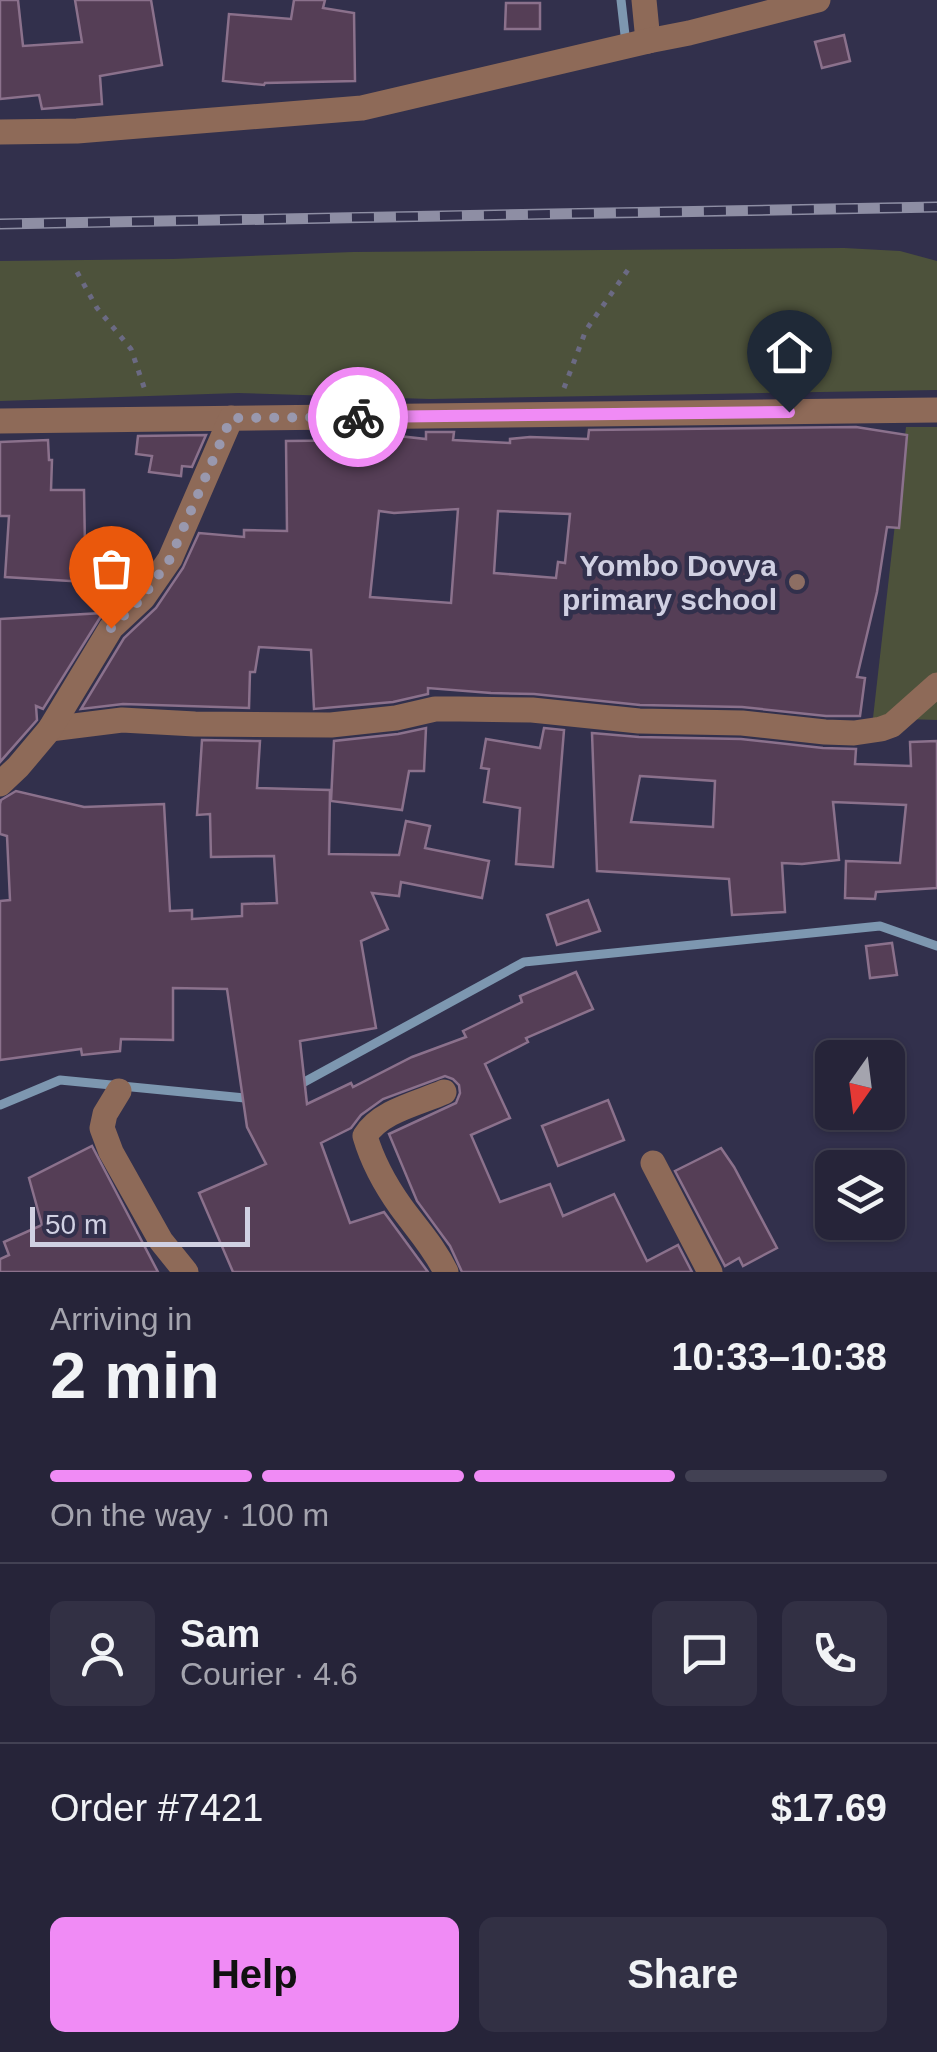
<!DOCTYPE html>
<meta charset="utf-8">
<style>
body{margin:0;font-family:Helvetica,sans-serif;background:#323044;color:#f1f3f6;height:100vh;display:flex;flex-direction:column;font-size:38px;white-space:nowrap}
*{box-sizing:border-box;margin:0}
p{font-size:32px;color:#a4a4ae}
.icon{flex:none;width:55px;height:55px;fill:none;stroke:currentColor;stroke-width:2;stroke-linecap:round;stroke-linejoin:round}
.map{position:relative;height:1272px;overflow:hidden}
.panel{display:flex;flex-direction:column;background:#262439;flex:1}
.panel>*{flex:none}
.needle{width:65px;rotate:194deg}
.tools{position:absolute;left:815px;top:1040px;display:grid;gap:20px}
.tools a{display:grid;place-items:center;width:90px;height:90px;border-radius:15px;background:#262439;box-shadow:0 2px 8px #0004,0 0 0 2px #424153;font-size:50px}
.scale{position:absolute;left:30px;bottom:25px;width:220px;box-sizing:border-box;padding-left:10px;border:5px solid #d0d0e2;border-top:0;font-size:28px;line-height:35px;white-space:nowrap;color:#d0d0e2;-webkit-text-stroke:8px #32304c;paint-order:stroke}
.pin{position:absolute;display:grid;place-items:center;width:85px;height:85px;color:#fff;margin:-102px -42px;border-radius:50% 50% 50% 0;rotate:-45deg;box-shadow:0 0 10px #0007}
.pin .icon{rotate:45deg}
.courier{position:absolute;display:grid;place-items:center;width:100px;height:100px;margin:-50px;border:8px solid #f08bf5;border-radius:50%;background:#fff;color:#222;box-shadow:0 2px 12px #0007}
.summary em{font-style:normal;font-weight:700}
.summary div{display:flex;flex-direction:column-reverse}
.summary{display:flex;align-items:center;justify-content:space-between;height:170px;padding:0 50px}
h1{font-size:65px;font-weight:700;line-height:75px}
.bar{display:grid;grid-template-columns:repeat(4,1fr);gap:15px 10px;align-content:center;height:120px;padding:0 50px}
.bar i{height:12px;border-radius:8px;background:#424153}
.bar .on{background:#f08bf5}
.bar p{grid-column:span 4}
.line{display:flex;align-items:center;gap:25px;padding:0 50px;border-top:2px solid #424153}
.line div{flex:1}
.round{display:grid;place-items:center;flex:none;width:105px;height:105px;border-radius:15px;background:#323044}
.button{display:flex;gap:20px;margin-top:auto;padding:20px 50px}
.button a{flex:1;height:115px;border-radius:15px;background:#f08bf5;color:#111;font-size:40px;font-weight:700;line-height:115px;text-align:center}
.button a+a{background:#323044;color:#f1f3f6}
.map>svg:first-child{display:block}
.green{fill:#4d523b}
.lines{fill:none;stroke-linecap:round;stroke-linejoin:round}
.stream{stroke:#7d97b0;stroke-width:9}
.building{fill:#553e56;stroke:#8b718c;stroke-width:2.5;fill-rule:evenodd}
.path{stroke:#6b6a83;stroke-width:5;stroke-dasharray:5 8;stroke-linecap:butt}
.minor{stroke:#8e6a58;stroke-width:25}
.rail-casing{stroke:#8e8ea4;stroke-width:11}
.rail{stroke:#32304c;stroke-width:8;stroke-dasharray:22;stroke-linecap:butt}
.done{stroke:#9998ae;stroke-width:10;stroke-dasharray:0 18}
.route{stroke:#f08bf5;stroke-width:12}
.education-dot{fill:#8d6e63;stroke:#32304c;stroke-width:4}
.labels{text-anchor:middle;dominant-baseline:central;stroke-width:9;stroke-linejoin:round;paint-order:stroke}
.poi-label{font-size:30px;font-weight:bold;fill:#d0d0e2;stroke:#32304c;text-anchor:end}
</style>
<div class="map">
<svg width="937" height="1272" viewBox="0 0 937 1272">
<rect width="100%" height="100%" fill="#32304c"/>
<g class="green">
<polygon points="844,248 900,251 937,261 937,390 430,399 238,393 0,401 0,261 173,259 353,252"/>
<polygon points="906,427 937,427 937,720 873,718"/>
</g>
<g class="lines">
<g class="stream">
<polyline points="621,0 625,35"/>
<polyline points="297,1086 524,962 880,926 937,946"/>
<polyline points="0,1105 60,1080 255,1099"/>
</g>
</g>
<g class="building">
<polygon points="0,0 18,0 23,46 82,42 75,0 151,0 162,65 100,76 102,104 42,109 39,95 0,99"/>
<polygon points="294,0 325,0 323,8 354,13 355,81 265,83 264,85 223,81 229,14 291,19"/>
<polygon points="506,3 540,3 540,29 505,29"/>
<polygon points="844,35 850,61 822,68 815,42"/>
<path d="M856,427L907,435L899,528L887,527L877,592L857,677L865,678L860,716H826L742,707L640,705L534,694L491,693L428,688V694L393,702L314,709L311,650L259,647L255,672H250L249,708L123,704L81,709L124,638L156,608L183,568L199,533L244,537V530L287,531L286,441L380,440V434L426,439V432H454L453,440L510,443V439L530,437L588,439L589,430ZM458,509L451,603L370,597L379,511L394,513ZM498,511L570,514L565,563L558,562L556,578L494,573Z"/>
<polygon points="206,435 192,467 182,466 181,476 149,472 152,456 136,454 138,436"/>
<polygon points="48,440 49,460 52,460 51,490 84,490 85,547 94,549 86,582 5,577 9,516 0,516 0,442"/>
<polygon points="103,613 43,709 36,706 37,720 0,762 0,619"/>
<polygon points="426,728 424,771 409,771 402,810 331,801 334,741 398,734"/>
<polygon points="544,728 564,730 553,867 516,864 520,808 484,802 489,769 481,768 486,739 540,748"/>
<path d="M592,733L639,737L741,739L823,748L856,749L855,764L911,766L910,742L937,741V888L876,892L875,899L845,898L846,861L900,863L906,805L833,802L839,860L802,864L782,863L785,912L732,915L729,879L597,871ZM640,776L715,781L713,827L631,822Z"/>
<polygon points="202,740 260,741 257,788 330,790 329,854 399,855 406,821 430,826 425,848 489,861 482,898 401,882 399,896 372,893 388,929 361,941 376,1028 300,1041 307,1104 351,1083 353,1087 412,1057 466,1037 463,1031 522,1002 520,996 576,972 593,1009 526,1038 528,1042 485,1064 510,1118 471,1135 500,1202 550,1184 563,1216 614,1194 647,1261 678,1245 692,1272 462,1272 450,1246 417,1201 389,1134 456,1103 460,1093 459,1085 453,1079 445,1076 383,1099 361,1115 351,1128 321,1143 350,1223 384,1212 428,1272 233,1272 199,1193 266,1164 247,1127 227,989 173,988 173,1040 121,1039 120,1051 82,1055 81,1049 0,1060 0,901 10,900 7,836 0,834 0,804 1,800 16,791 84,807 164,804 170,911 192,910 192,919 242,916 242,904 277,903 274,856 211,857 210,814 197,815"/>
<polygon points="588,900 600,931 557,945 547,915"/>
<polygon points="892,943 897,975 870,978 866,946"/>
<polygon points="608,1100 624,1140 558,1166 542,1126"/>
<polygon points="92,1146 158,1272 0,1272 0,1259 9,1255 4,1242 42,1225 29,1178"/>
<polygon points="721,1148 734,1167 777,1248 743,1266 739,1258 725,1266 675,1171"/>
</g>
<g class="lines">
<g class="path">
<polyline points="77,272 97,308 131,349 146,393"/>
<polyline points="564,388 586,330 632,264"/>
</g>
<g class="minor">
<polyline points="644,0 648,41"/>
<polyline points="0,132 77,131 362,108 648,41 689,33 818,0"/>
<polyline points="0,421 937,410"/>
<polyline points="50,729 122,720 195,724 331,725 396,718 435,709 459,709 532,710 639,721 742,723 825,732 854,733 881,729 892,725 937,685"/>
<polyline points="0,784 18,767 50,729 111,628 143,598 170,559 231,418"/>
<polyline points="119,1091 105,1114 102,1128 111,1152 161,1241 186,1272"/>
<path d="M444,1092C419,1103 380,1111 365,1136C372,1160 386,1186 401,1207C417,1229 434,1247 446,1272"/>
<polyline points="653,1163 710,1272"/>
</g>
<g class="rail-casing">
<polyline id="rail" points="0,224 937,207"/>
</g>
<use href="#rail" class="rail"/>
</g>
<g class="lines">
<polyline class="done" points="111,628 142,598 170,559 231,418 358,417"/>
<polyline class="route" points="358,417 789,412"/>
</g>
<circle class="education-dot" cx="797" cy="582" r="10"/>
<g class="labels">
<g class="poi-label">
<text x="777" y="565">Yombo Dovya<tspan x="777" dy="34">primary school</tspan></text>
</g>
</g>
</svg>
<div class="tools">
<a><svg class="needle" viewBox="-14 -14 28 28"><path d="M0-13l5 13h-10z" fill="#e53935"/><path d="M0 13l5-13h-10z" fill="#a4a4ae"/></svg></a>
<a><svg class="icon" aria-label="layers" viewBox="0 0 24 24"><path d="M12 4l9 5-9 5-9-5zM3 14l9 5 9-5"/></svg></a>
</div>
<div class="scale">50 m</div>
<div class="pin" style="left:111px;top:628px;background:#ea580c"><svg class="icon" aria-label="bag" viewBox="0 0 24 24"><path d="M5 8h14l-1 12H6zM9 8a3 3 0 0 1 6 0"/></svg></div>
<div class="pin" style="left:789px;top:412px;background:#1f2937"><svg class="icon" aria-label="home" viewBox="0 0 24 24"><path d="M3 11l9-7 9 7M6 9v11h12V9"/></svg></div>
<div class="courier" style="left:358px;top:417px"><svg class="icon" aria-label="bike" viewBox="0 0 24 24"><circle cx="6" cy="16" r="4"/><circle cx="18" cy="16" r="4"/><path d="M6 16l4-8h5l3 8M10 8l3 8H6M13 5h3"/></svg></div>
</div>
<section class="panel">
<div class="summary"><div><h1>2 min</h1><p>Arriving in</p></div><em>10:33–10:38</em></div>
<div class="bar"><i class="on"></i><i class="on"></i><i class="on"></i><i></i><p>On the way · 100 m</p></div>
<div class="line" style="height:180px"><a class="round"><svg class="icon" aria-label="person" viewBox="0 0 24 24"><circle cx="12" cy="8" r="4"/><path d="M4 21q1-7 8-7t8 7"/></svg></a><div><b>Sam</b><p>Courier · 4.6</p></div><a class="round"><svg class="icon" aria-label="chat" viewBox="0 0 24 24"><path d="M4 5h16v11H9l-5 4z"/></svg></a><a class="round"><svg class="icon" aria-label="phone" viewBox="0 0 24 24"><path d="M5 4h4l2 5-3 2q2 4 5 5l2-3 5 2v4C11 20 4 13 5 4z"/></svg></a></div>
<div class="line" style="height:130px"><div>Order #7421</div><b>$17.69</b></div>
<div class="button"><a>Help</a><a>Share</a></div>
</section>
